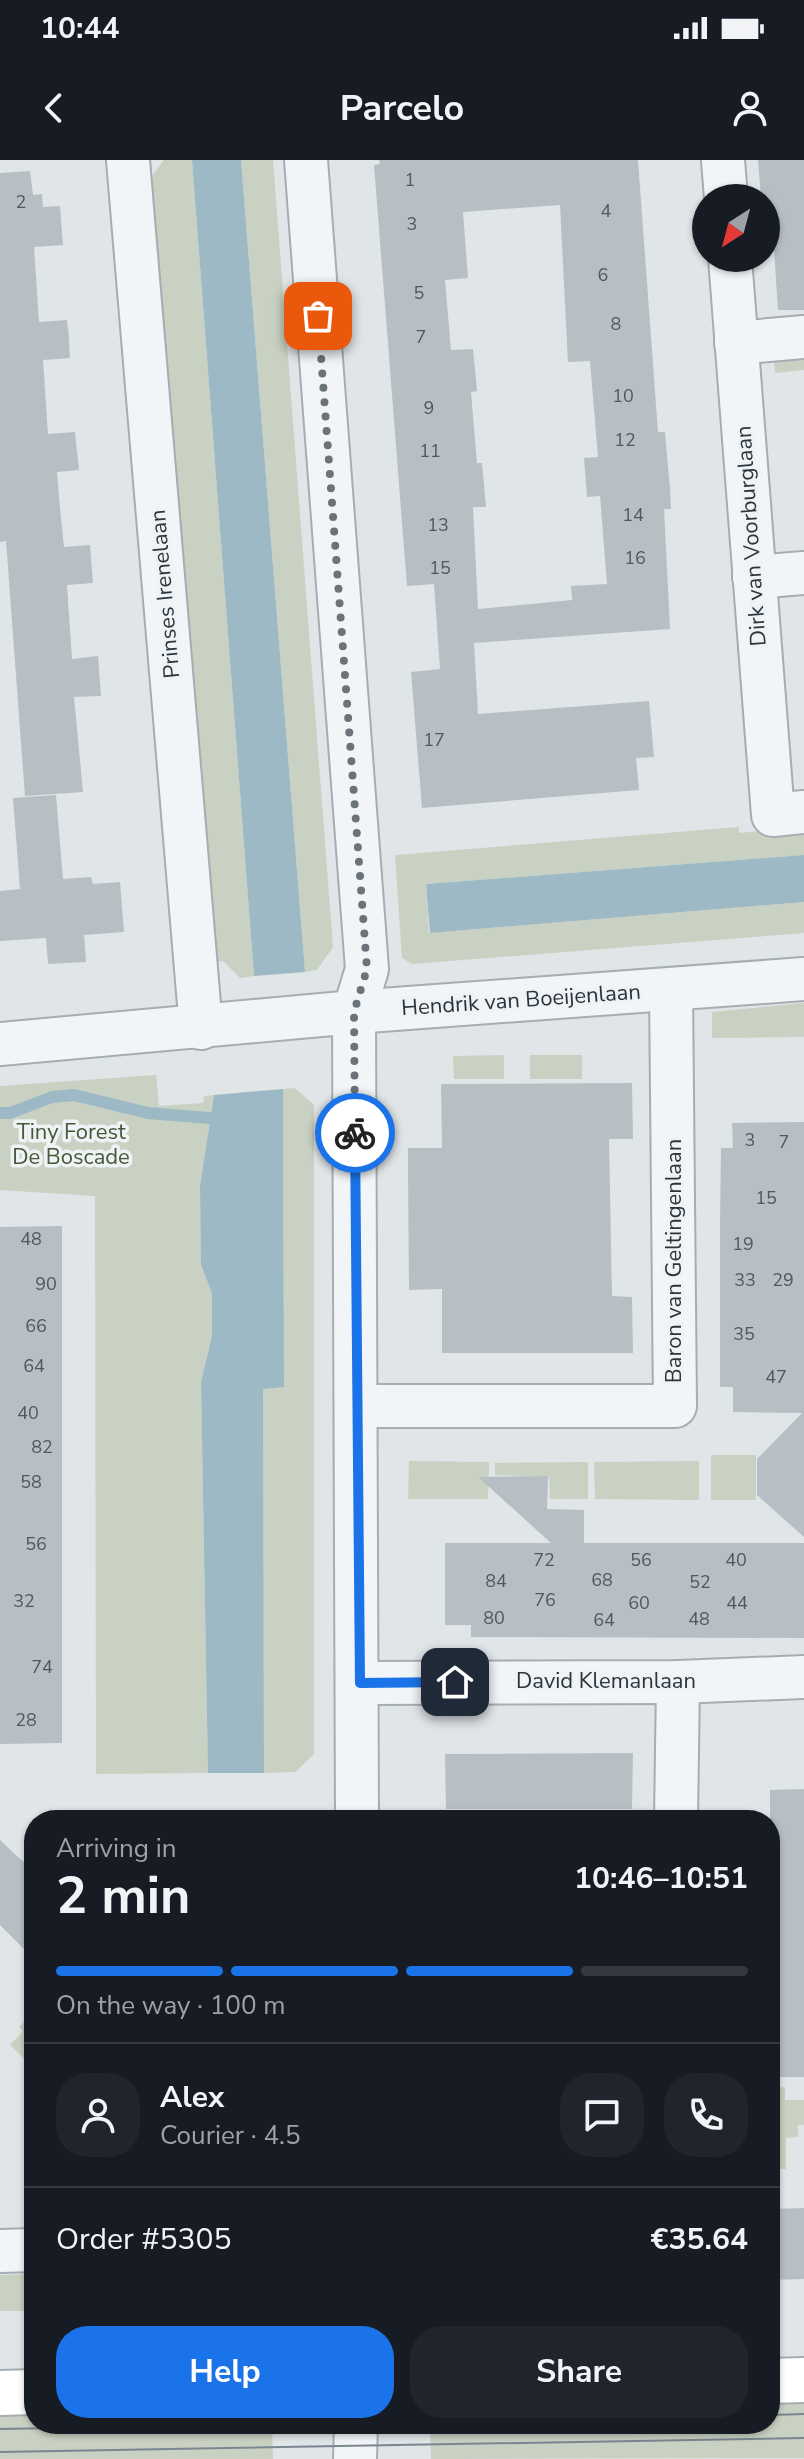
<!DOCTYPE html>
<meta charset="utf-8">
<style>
body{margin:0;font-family:"Nunito Sans",sans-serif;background:#20242c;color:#f1f3f6;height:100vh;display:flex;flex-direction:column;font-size:30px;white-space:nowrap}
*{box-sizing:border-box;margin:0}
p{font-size:26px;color:#9ea1a6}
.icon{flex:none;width:44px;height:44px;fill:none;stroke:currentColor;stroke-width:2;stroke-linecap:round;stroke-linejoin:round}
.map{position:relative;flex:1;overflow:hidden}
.side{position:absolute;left:24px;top:1650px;width:756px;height:624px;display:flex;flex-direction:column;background:#171b24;border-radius:32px;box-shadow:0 2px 6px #0004}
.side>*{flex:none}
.needle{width:52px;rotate:216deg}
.buttons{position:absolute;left:692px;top:24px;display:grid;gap:16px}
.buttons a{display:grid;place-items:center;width:88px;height:88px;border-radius:50%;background:#171b24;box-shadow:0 2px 6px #0004;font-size:40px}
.pin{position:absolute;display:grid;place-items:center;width:68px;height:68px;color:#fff;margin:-34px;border-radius:16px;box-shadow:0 4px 12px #0006}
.courier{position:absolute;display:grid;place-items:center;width:80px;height:80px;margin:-40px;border:6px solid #1a73e8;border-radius:50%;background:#fff;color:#222;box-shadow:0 2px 10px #0007}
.overview em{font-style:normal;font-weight:700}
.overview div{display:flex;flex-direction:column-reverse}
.overview{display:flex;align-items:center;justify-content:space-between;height:136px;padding:0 32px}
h1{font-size:52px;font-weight:700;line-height:60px}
.bar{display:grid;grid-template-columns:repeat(4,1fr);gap:12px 8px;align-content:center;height:96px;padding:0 32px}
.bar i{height:10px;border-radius:6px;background:#363941}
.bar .active{background:#1a73e8}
.bar p{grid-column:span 4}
.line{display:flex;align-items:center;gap:20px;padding:0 32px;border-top:2px solid #363941}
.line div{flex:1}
.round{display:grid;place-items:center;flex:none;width:84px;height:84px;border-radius:32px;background:#20242c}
.action{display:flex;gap:16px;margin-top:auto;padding:16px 32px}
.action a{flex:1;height:92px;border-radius:32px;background:#1a73e8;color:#fff;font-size:32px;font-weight:700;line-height:92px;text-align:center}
.action a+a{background:#20242c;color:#f1f3f6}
.status{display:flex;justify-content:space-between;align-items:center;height:56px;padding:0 40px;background:#171b24;direction:ltr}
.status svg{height:22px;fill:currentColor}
header{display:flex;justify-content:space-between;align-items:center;height:104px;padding:0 32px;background:#171b24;font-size:36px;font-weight:700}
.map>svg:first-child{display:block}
.green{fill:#c9d1c2}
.water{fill:#9db9c5}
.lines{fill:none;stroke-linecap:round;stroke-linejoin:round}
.stream{stroke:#9db9c5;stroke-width:12}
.building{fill:#b8bfc4;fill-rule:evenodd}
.minor-casing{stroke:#a6adb2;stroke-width:46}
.secondary-casing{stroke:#a6adb2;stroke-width:48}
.minor{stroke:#f2f5f7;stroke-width:42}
.secondary{stroke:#fff;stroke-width:44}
.tram{stroke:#7b8790;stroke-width:2}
.done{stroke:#6a737a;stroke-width:8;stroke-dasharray:0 14.4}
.route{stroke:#1a73e8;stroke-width:10}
.labels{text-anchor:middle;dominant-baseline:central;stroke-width:7;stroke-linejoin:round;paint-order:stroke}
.number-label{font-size:18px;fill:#4e5860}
.street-label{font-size:22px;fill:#2a353e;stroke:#eff3f6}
.park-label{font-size:22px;fill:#455938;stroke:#eff3f6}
</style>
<div class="status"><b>10:44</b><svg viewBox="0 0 49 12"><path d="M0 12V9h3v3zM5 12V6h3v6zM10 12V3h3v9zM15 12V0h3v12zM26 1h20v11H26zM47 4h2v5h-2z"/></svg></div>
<header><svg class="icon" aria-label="back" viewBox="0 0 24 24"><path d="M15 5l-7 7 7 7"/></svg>Parcelo<svg class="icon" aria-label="person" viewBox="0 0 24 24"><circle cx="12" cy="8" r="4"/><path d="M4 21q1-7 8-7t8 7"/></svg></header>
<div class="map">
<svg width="804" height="2299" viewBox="0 0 804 2299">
<rect width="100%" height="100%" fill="#e0e5e8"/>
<g class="green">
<polygon points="164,0 192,0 254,816 240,818 223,801 213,802 152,16"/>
<polygon points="241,0 273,0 333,787 317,810 305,812"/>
<polygon points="804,187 804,210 775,213 773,190"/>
<polygon points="739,667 739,673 804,667 804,695 426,724 429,773 804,742 804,773 412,804 402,798 395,695"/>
<polygon points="804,843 804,877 712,878 712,852"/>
<polygon points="504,895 504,919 454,919 453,896"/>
<rect x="530" y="895" width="52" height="24"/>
<polygon points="156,915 159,946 203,943 204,936 214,935 200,1026 201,1105 212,1133 212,1176 201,1222 208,1613 96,1614 95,1036 0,1030 0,926"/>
<polygon points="295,928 314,945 314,1594 295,1612 264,1613 263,1228 284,1227 283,929"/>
<rect x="711" y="1295" width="45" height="45"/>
<polygon points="409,1301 489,1302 488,1339 408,1339"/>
<polygon points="699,1301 699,1340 595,1339 594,1302"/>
<polygon points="588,1302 588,1339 550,1339 549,1317 495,1315 495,1303"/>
<polygon points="34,1852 34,1901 28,1902 10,1885 23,1871 19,1867"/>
<polygon points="785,1927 785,1940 804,1940 804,1965 798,1965 798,1977 786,1978 786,2009 770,2009 770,1928"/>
<polygon points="34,2114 34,2151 0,2151 0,2115"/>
<polygon points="770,2234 804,2234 804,2298 431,2299 430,2264 770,2264"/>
<polygon points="0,2245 34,2245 34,2264 272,2264 273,2299 0,2299"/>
</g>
<g class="water">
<polygon points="192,0 241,0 305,812 254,816"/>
<polygon points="804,695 804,742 430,773 426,724"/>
<polygon points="283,929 284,1227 263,1229 264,1613 208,1613 201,1222 212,1176 212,1133 201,1105 200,1026 214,935"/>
</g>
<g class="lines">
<polyline class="stream" points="0,953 10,953 52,937 74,935 148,953 209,958"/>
</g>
<g class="building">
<path d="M379,0H638L658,272H665L670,329L671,349H664L670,469L474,483L478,554L649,541L654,597L636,598L639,630L422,648L411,512L440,509L434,424L407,426L374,5L380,4ZM560,45L568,202L590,201L598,297L584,298L587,337L600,336L607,424L571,426L572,440L478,449L473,347H486L482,303H477L471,232L477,231L473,189L451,190L445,120L468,118L463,52Z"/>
<polygon points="758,0 804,0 804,150 778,150 773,74 766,74 766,38 761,38"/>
<polygon points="30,11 33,35 42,34 43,47 60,46 63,85 34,87 39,162 67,160 69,178 70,198 43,200 48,274 75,272 79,310 57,312 60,349 64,387 90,385 93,423 67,425 72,499 98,496 101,536 74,537 83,632 25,636 6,381 0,382 0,13"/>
<polygon points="56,635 63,719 91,717 93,724 120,722 124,772 84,775 86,802 48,804 46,778 0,781 0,731 20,729 13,638"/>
<polygon points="632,923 633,979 609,979 612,1136 632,1137 633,1193 442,1193 442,1129 409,1130 408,1013 408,988 442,988 441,924"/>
<polygon points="804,962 804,1377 757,1335 757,1299 802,1253 733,1252 733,1227 720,1227 720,1060 721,988 733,988 732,963"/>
<polygon points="62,1066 62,1583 0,1584 0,1067"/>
<polygon points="548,1316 547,1349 584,1350 584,1383 804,1383 804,1478 471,1477 471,1465 445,1465 445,1383 551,1383 478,1317"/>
<polygon points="633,1593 632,1649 446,1649 445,1594"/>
<polygon points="804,1629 804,1917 770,1917 770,1630"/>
<polygon points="0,1680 34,1712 34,1799 0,1765"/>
<polygon points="804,2048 804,2119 770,2120 770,2049"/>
</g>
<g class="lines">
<g class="minor-casing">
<g id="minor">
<polyline points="128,0 201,868"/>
<polyline points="306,0 367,809 354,852 357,1660"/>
<polyline points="723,0 726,38"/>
<polyline points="730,98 773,655 804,652"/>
<polyline points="736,183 804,177"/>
<polyline points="754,417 804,413"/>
<polyline points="0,884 354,852 804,819"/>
<polyline points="356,1246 675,1246 671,829"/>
<polyline points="360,1523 678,1522 804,1517"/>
<polyline points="676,1660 678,1522"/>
<polyline points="0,2091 34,2090"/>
<polyline points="355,2299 356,2264"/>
</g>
</g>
<g class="secondary-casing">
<g id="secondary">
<polyline points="770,2221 804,2220"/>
<polyline points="0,2233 34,2232"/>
</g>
</g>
<use href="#minor" class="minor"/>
<use href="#secondary" class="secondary"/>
<g class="tram">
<polyline points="770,2255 804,2254"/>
<polyline points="0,2269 275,2264"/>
<polyline points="0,2292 804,2278"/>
</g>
</g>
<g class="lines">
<polyline class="done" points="318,156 367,809 354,852 355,973"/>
<polyline class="route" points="355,973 360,1523 455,1522"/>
</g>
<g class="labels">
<g class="number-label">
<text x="410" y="20">1</text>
<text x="21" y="42">2</text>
<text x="606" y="51">4</text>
<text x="412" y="64">3</text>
<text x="603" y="115">6</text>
<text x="419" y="133">5</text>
<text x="616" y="164">8</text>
<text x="421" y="177">7</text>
<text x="623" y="236">10</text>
<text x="429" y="248">9</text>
<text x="625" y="280">12</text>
<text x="430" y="291">11</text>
<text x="633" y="355">14</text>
<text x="438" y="365">13</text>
<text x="635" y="398">16</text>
<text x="440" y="408">15</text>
<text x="434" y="580">17</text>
<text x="750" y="980">3</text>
<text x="784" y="982">7</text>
<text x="766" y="1038">15</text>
<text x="31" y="1079">48</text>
<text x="743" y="1084">19</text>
<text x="745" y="1120">33</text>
<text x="783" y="1120">29</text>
<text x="46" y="1124">90</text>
<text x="36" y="1166">66</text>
<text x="744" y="1174">35</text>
<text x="34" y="1206">64</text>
<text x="776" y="1217">47</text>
<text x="28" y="1253">40</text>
<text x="42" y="1287">82</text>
<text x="31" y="1322">58</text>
<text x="36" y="1384">56</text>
<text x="544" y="1400">72</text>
<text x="641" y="1400">56</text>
<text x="736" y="1400">40</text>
<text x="602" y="1420">68</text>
<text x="496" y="1421">84</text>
<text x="700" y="1422">52</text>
<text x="545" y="1440">76</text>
<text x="24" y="1441">32</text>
<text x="639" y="1443">60</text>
<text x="737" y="1443">44</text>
<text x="494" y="1458">80</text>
<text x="699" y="1459">48</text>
<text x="604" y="1460">64</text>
<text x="42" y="1507">74</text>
<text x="26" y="1560">28</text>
</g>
<g class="street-label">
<text transform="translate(751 376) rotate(-94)">Dirk van Voorburglaan</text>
<text transform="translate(165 434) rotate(-95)">Prinses Irenelaan</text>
<text transform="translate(521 840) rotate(-4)">Hendrik van Boeijenlaan</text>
<text transform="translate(674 1101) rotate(-90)">Baron van Geltingenlaan</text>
<text x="606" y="1521">David Klemanlaan</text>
</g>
<g class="park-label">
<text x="71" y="972">Tiny Forest<tspan x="71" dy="25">De Boscade</tspan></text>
</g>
</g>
</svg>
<div class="buttons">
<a><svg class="needle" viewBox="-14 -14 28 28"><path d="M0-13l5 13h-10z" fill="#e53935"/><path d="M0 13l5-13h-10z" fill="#9ea1a6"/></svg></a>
</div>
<div class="pin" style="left:318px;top:156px;background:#ea580c"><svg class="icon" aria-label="bag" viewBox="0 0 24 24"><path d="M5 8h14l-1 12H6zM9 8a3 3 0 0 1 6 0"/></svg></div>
<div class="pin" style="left:455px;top:1522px;background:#1f2937"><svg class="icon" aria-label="home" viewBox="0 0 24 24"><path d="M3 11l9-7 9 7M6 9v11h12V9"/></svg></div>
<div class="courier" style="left:355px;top:973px"><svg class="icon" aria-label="bike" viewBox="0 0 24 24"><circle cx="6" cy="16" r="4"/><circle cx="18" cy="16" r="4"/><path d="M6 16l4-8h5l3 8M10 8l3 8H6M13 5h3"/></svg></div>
<section class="side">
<div class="overview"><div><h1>2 min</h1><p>Arriving in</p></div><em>10:46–10:51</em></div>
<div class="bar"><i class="active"></i><i class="active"></i><i class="active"></i><i></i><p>On the way · 100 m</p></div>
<div class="line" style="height:144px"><a class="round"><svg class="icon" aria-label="person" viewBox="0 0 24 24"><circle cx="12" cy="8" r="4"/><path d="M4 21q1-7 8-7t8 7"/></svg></a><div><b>Alex</b><p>Courier · 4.5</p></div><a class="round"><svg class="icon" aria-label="chat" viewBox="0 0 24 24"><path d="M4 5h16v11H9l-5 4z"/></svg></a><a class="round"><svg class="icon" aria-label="phone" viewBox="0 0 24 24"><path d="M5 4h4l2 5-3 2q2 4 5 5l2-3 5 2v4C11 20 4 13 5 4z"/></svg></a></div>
<div class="line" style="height:104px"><div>Order #5305</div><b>€35.64</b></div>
<div class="action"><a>Help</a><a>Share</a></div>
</section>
</div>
